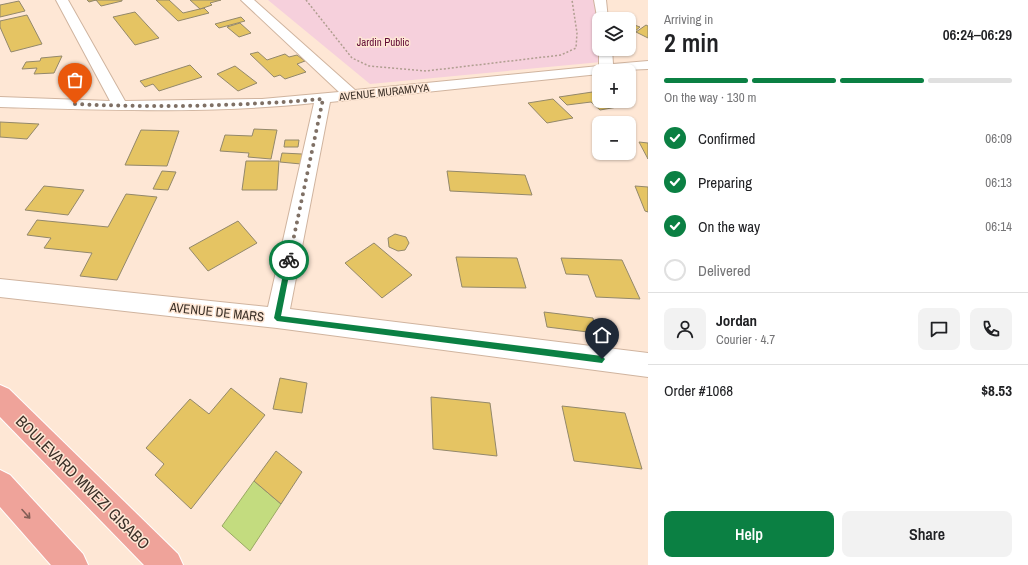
<!DOCTYPE html>
<meta charset="utf-8">
<style>
body{margin:0;font-family:"Archivo Narrow",sans-serif;background:#f2f2f2;color:#202124;height:100vh;display:flex;flex-direction:column;font-size:15px;white-space:nowrap}
*{box-sizing:border-box;margin:0}
p{font-size:13px;color:#757577}
.icon{flex:none;width:22px;height:22px;fill:none;stroke:currentColor;stroke-width:2;stroke-linecap:round;stroke-linejoin:round}
.map{position:relative;flex:1;overflow:hidden}
.side{display:flex;flex-direction:column;background:#fff;width:380px}
.side>*{flex:none}
.fabs{position:absolute;left:592px;top:12px;display:grid;gap:8px}
.fabs a{display:grid;place-items:center;width:44px;height:44px;border-radius:8px;background:#fff;box-shadow:0 1px 3px #0004;font-size:20px}
.pin{position:absolute;display:grid;place-items:center;width:34px;height:34px;color:#fff;margin:-41px -17px;border-radius:50% 50% 50% 0;rotate:-45deg;box-shadow:0 0 4px #0007}
.pin .icon{rotate:45deg}
.courier{position:absolute;display:grid;place-items:center;width:40px;height:40px;margin:-20px;border:3px solid #0b8043;border-radius:50%;background:#fff;color:#222;box-shadow:0 1px 5px #0007}
.head em{font-style:normal;font-weight:600}
.head div{display:flex;flex-direction:column-reverse}
.head{display:flex;align-items:center;justify-content:space-between;height:68px;padding:0 16px}
h1{font-size:26px;font-weight:600;line-height:30px}
.bar{display:grid;grid-template-columns:repeat(4,1fr);gap:6px 4px;align-content:center;height:48px;padding:0 16px}
.bar i{height:5px;border-radius:3px;background:#e0e0e0}
.bar .on{background:#0b8043}
.bar p{grid-column:span 4}
.line{display:flex;align-items:center;gap:10px;padding:0 16px;border-top:1px solid #e0e0e0}
.line div{flex:1}
.round{display:grid;place-items:center;flex:none;width:42px;height:42px;border-radius:8px;background:#f2f2f2}
ol{padding:0 16px;list-style:none}
li{display:flex;align-items:center;gap:12px;height:44px}
li p{margin-inline-start:auto}
li .icon{padding:4px;border-radius:50%;background:#0b8043;color:#fff;stroke-width:4}
li:last-child{color:#757577}
li i{width:22px;height:22px;border:2px solid #e0e0e0;border-radius:50%}
.cta{display:flex;gap:8px;margin-top:auto;padding:8px 16px}
.cta a{flex:1;height:46px;border-radius:8px;background:#0b8043;color:#fff;font-size:16px;font-weight:600;line-height:46px;text-align:center}
.cta a+a{background:#f2f2f2;color:#202124}
main{display:flex;flex:1;min-height:0}
.map>svg:first-child{display:block}
.green{fill:#f6d0dc}
.water{fill:#c3dc7f;stroke:#9aa865}
.building{fill:#e5c463;stroke:#93886b}
.lines{fill:none;stroke-linecap:round;stroke-linejoin:round}
.minor-casing{stroke:#d0b49f;stroke-width:2}
.major-casing{stroke:#fff;stroke-width:2}
.path{stroke:#b09e90;stroke-width:1.5;stroke-dasharray:2 2;stroke-linecap:butt}
.minor{fill:#fff;fill-rule:evenodd}
.major{fill:#efa39a;fill-rule:evenodd}
.oneway{stroke:#835e56}
.route{fill:#0b8043}
.done{stroke:#7f7065;stroke-width:4;stroke-dasharray:0 7.2}
.labels{text-anchor:middle;dominant-baseline:central;stroke-width:3;stroke-linejoin:round;paint-order:stroke}
.far-park-label{font-size:11px;fill:#600a34;stroke:#fee7d5}
.far-street-label{font-size:11px;fill:#3b3028;stroke:#fee7d5}
.street-label{font-size:13px;fill:#3b3028;stroke:#fee7d5}
.near-street-label{font-size:16px;fill:#3b3028;stroke:#fee7d5}
</style>
<main>
<div class="map">
<svg width="648" height="565" viewBox="0 0 648 565">
<rect width="100%" height="100%" fill="#fee7d5"/>
<polygon class="green" points="268,0 597,0 601,62 370,84"/>
<polygon class="water" points="254,481 281,504 250,551 222,526"/>
<g class="building">
<polygon points="87,0 122,0 122,1 101,6 96,0 89,2"/>
<polygon points="156,0 169,0 183,13 204,8 209,13 178,21"/>
<polygon points="190,0 221,0 210,3 212,5 200,9"/>
<polygon points="19,1 25,11 0,17 0,5"/>
<polygon points="135,12 159,38 135,45 113,17"/>
<polygon points="27,15 42,44 11,52 0,27 0,21"/>
<polygon points="241,17 245,21 219,28 215,24"/>
<polygon points="240,23 251,33 239,37 227,27"/>
<polygon points="629,23 640,27 634,32 630,30 631,29 629,28"/>
<polygon points="646,25 648,26 648,38 636,32"/>
<polygon points="258,52 267,60 285,54 289,57 297,55 305,61 297,64 306,72 285,79 280,75 274,77 250,54"/>
<polygon points="62,56 54,73 34,74 37,68 22,69 26,62 40,61 41,58"/>
<polygon points="190,65 202,77 159,91 153,84 145,87 140,81"/>
<polygon points="235,66 257,83 238,91 217,74"/>
<polygon points="599,91 599,101 624,101 629,105 600,110 591,102 567,105 559,97"/>
<polygon points="553,99 573,118 547,123 528,103"/>
<polygon points="0,122 39,124 27,139 0,137"/>
<polygon points="254,129 277,130 271,159 248,157 249,153 220,151 225,135 252,136"/>
<polygon points="141,130 179,131 167,166 125,165"/>
<polygon points="285,140 299,140 298,147 284,147"/>
<polygon points="639,142 648,143 648,159"/>
<polygon points="282,153 302,154 301,164 280,162"/>
<polygon points="246,161 279,161 277,190 242,190"/>
<polygon points="162,171 176,172 168,190 153,189"/>
<polygon points="447,171 525,175 532,195 450,191"/>
<polygon points="44,186 84,190 68,215 25,210"/>
<polygon points="635,186 648,187 648,212 645,211"/>
<polygon points="126,194 157,197 117,280 80,276 92,253 44,248 51,238 27,235 37,220 108,227"/>
<polygon points="238,221 257,243 208,271 189,248"/>
<polygon points="395,234 406,237 409,243 405,250 398,251 389,247 388,238"/>
<polygon points="374,243 412,275 382,298 345,263"/>
<polygon points="456,257 517,258 526,288 462,287"/>
<polygon points="561,258 622,260 640,299 596,297 588,275 566,274"/>
<polygon points="544,312 593,318 596,333 547,327"/>
<polygon points="280,378 307,383 302,413 273,409"/>
<polygon points="231,388 265,415 191,509 155,475 164,464 146,448 190,399 209,414"/>
<polygon points="431,397 490,403 497,456 433,449"/>
<polygon points="562,406 625,413 642,469 574,461"/>
<polygon points="276,451 302,472 281,504 254,481"/>
</g>
<g class="lines">
<g class="minor-casing">
<g id="minor">
<path d="M56,0H68L125,101L262,99L339,92L241,0H254L355,90L599,66V48L612,49L613,64L648,61V69L599,71V74L330,102L290,309L648,353V377L277,328L0,297V279L268,307L314,103C210,114 105,110 0,107V97L110,101Z"/>
<polygon points="594,0 606,0 608,19 599,19 598,22"/>
</g>
</g>
<g class="major-casing">
<g id="major">
<polygon points="0,385 9,389 178,554 183,565 144,565 0,417"/>
<polygon points="0,470 10,475 83,554 88,565 51,565 0,507"/>
</g>
</g>
<polyline class="path" points="306,0 352,58 369,66 426,71 561,55 576,48 577,33 572,0"/>
<use href="#minor" class="minor"/>
<use href="#major" class="major"/>
</g>
<defs><path id="oneway-shaft" d="M-6 0H5M1.5-3L5.5 0L1.5 3" fill="none" stroke-width="1.6" stroke-linecap="round" stroke-linejoin="round"/></defs>
<use class="oneway" href="#oneway-shaft" transform="translate(26 514) rotate(48)"/>
<polygon class="route" points="289,257 292,260 281,316 602,356 605,359 602,363 277,321 274,318 286,260"/>
<g class="lines">
<path class="done" d="M75,104C158,108 240,106 323,99L289,260"/>
</g>
<g class="labels">
<g class="far-park-label">
<text x="383" y="42">Jardin Public</text>
</g>
<g class="far-street-label">
<text transform="translate(384 92) rotate(-6)">AVENUE MURAMVYA</text>
</g>
<g class="street-label">
<text transform="translate(217 312) rotate(6)">AVENUE DE MARS</text>
</g>
<g class="near-street-label">
<text transform="translate(83 482) rotate(45)">BOULEVARD MWEZI GISABO</text>
</g>
</g>
</svg>
<div class="fabs">
<a><svg class="icon" aria-label="layers" viewBox="0 0 24 24"><path d="M12 4l9 5-9 5-9-5zM3 14l9 5 9-5"/></svg></a>
<a>+</a>
<a>−</a>
</div>
<div class="pin" style="left:75px;top:104px;background:#ea580c"><svg class="icon" aria-label="bag" viewBox="0 0 24 24"><path d="M5 8h14l-1 12H6zM9 8a3 3 0 0 1 6 0"/></svg></div>
<div class="pin" style="left:602px;top:359px;background:#1f2937"><svg class="icon" aria-label="home" viewBox="0 0 24 24"><path d="M3 11l9-7 9 7M6 9v11h12V9"/></svg></div>
<div class="courier" style="left:289px;top:260px"><svg class="icon" aria-label="bike" viewBox="0 0 24 24"><circle cx="6" cy="16" r="4"/><circle cx="18" cy="16" r="4"/><path d="M6 16l4-8h5l3 8M10 8l3 8H6M13 5h3"/></svg></div>
</div>
<section class="side">
<div class="head"><div><h1>2 min</h1><p>Arriving in</p></div><em>06:24–06:29</em></div>
<div class="bar"><i class="on"></i><i class="on"></i><i class="on"></i><i></i><p>On the way · 130 m</p></div>
<ol>
<li><svg class="icon" aria-label="check" viewBox="0 0 24 24"><path d="M5 12l5 5 9-10"/></svg>Confirmed<p>06:09</p></li>
<li><svg class="icon" aria-label="check" viewBox="0 0 24 24"><path d="M5 12l5 5 9-10"/></svg>Preparing<p>06:13</p></li>
<li><svg class="icon" aria-label="check" viewBox="0 0 24 24"><path d="M5 12l5 5 9-10"/></svg>On the way<p>06:14</p></li>
<li><i></i>Delivered</li>
</ol>
<div class="line" style="height:72px"><a class="round"><svg class="icon" aria-label="person" viewBox="0 0 24 24"><circle cx="12" cy="8" r="4"/><path d="M4 21q1-7 8-7t8 7"/></svg></a><div><b>Jordan</b><p>Courier · 4.7</p></div><a class="round"><svg class="icon" aria-label="chat" viewBox="0 0 24 24"><path d="M4 5h16v11H9l-5 4z"/></svg></a><a class="round"><svg class="icon" aria-label="phone" viewBox="0 0 24 24"><path d="M5 4h4l2 5-3 2q2 4 5 5l2-3 5 2v4C11 20 4 13 5 4z"/></svg></a></div>
<div class="line" style="height:52px"><div>Order #1068</div><b>$8.53</b></div>
<div class="cta"><a>Help</a><a>Share</a></div>
</section>
</main>
